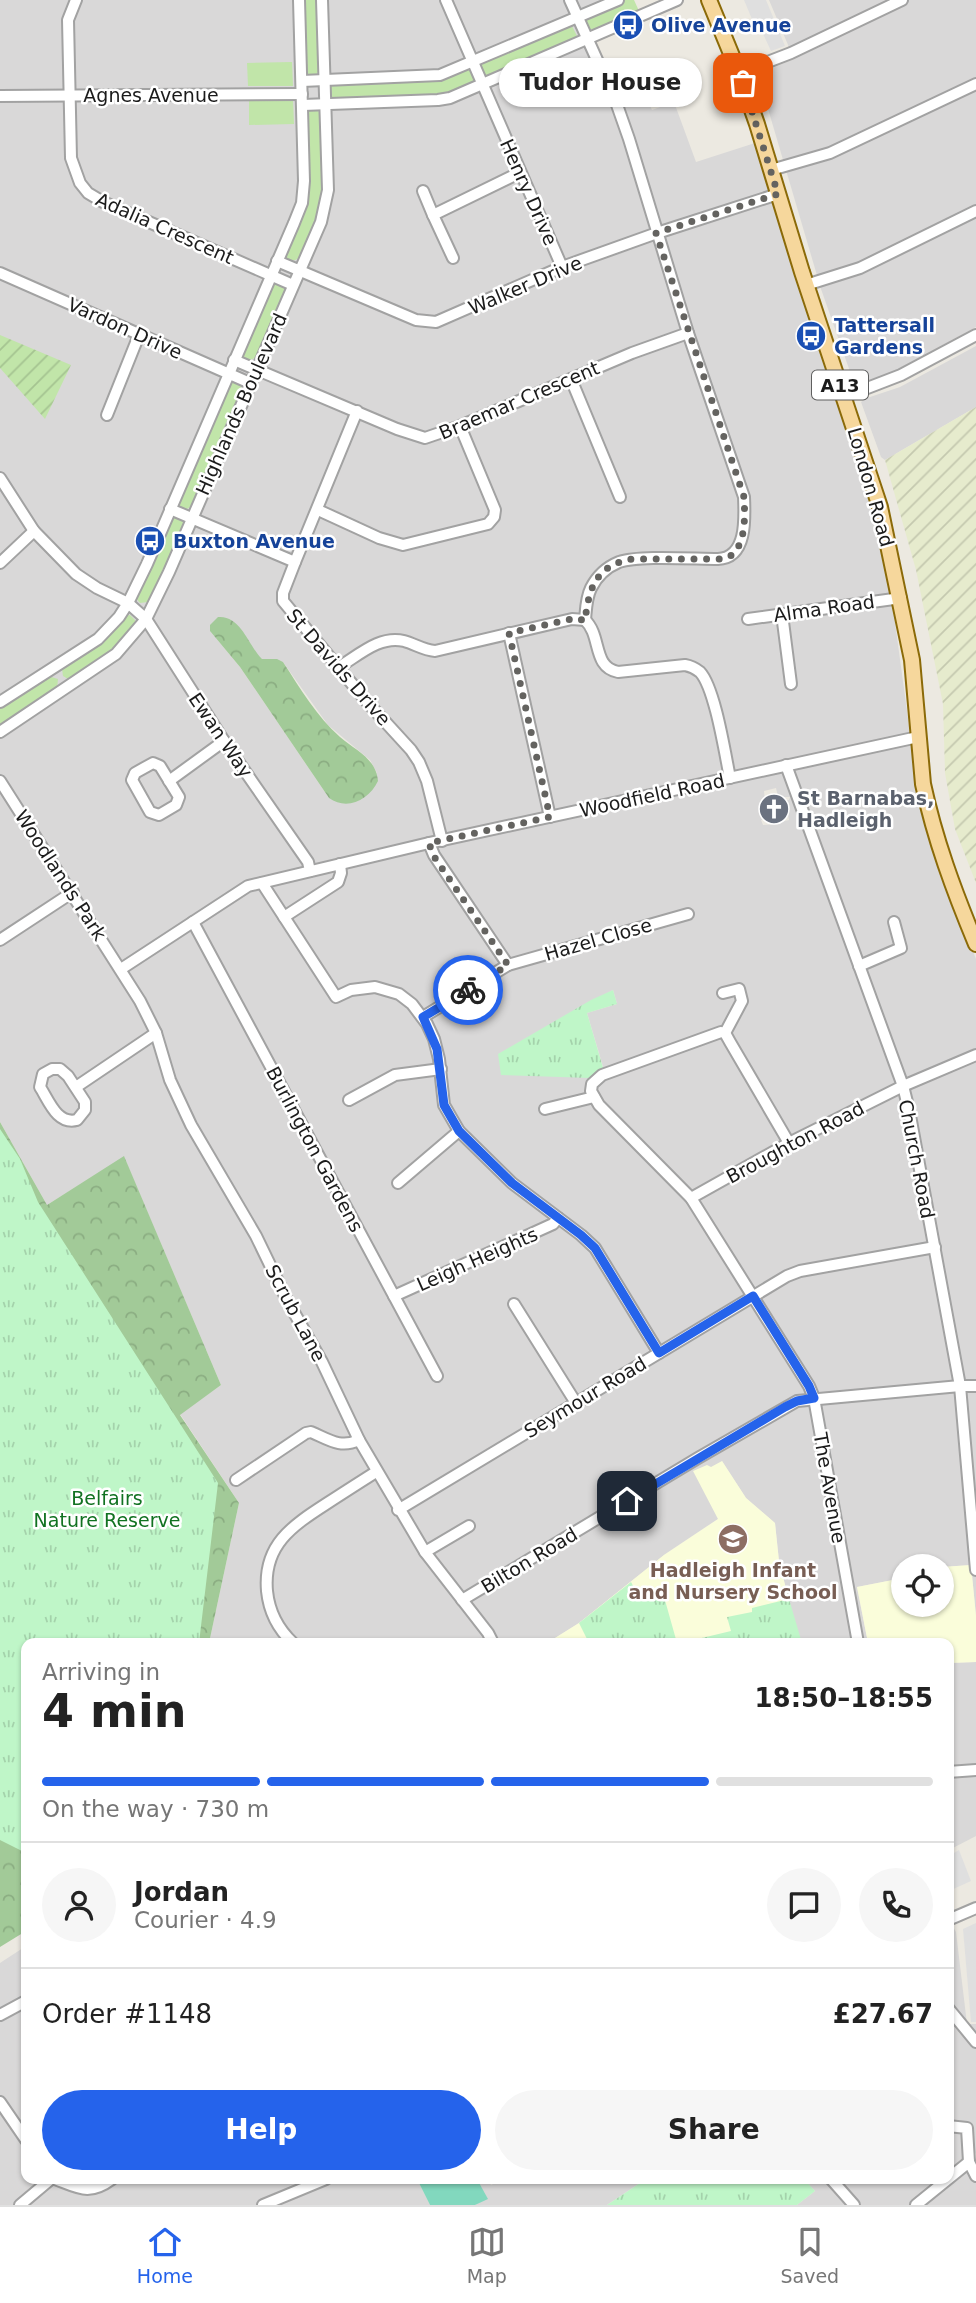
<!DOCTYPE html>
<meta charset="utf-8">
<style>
body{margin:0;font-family:"DejaVu Sans",sans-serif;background:#f6f6f6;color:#222;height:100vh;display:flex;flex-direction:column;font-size:26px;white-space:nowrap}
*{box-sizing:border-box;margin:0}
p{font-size:23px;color:#767676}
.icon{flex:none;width:38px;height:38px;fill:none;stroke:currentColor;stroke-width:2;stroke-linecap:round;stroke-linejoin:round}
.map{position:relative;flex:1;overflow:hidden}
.panel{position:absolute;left:21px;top:1638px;width:933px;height:546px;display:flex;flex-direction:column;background:#fff;border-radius:14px;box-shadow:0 2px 5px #0004}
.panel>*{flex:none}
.buttons{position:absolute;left:891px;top:1554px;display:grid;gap:14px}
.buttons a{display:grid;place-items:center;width:63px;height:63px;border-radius:50%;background:#fff;box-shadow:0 2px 5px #0004;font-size:35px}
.pin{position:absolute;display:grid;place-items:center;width:60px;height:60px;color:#fff;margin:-30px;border-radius:14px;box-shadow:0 4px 10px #0006}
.courier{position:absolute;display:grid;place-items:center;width:70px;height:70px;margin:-35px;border:5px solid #2563eb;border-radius:50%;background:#fff;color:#222;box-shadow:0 2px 9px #0007}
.bubble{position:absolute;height:49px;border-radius:24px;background:#fff;box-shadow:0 2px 5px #0004;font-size:23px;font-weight:700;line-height:49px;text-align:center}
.overview em{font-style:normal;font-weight:700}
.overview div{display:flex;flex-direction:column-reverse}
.overview{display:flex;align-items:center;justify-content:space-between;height:119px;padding:0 21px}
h1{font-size:46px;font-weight:700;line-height:52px}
.bar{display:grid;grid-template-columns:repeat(4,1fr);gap:10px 7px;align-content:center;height:84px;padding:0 21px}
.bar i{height:9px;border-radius:5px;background:#e0e0e0}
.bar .selected{background:#2563eb}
.bar p{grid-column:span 4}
.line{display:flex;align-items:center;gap:18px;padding:0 21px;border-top:2px solid #e0e0e0}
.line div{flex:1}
.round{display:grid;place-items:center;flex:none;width:74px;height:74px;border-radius:37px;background:#f6f6f6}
.primary-button{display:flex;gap:14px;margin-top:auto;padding:14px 21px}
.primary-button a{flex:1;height:80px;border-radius:42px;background:#2563eb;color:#fff;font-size:28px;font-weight:700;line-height:80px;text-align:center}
.primary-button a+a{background:#f6f6f6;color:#222}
.tabs{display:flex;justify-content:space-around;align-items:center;height:98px;border-top:2px solid #e0e0e0;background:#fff;font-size:19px;color:#767676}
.tabs a{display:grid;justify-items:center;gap:4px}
.tabs .selected{color:#2563eb}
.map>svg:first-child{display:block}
.residential{fill:#d9d8d8;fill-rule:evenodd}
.education{fill:#fafdda}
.farmland{fill:url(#farmland-furrows)}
.grass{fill:#c1e5a9}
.forest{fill:url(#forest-crowns)}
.park{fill:url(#park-tufts)}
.garden{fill:url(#garden-furrows)}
.pitch{fill:#82d8be}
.parking{fill:#dfdfdf}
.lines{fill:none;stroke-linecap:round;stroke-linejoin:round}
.minor-casing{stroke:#a2a2a2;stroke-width:14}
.major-casing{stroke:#8b6a08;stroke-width:18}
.minor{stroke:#fff;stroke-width:10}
.major{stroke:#f6d79c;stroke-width:14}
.done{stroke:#646360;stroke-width:7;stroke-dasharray:0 12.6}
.route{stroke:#2563eb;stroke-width:9}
.labels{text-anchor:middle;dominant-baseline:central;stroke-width:5;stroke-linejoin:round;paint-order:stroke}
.shield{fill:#fff;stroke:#5f5f5f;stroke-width:2}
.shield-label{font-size:18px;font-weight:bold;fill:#1b1b1b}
.transit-label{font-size:19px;font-weight:bold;fill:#164399;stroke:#fff;text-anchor:start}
.street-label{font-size:19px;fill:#1b1b1b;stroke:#fff}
.worship-label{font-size:19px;font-weight:bold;fill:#5b616d;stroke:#fff;text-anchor:start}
.park-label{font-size:19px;fill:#117221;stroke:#fff}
.education-label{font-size:19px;font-weight:bold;fill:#785e54;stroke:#fff}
</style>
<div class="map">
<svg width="976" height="2205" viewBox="0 0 976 2205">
<defs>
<pattern id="farmland-furrows" width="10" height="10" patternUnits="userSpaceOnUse" patternTransform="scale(1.75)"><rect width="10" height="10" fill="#e6ebcd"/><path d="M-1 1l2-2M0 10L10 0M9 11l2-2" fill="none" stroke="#c5c9af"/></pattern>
<pattern id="forest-crowns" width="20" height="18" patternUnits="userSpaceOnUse" patternTransform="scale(1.75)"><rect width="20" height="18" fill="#a2ca98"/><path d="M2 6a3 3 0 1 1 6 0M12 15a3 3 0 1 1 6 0" fill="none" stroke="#8bad82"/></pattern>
<pattern id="park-tufts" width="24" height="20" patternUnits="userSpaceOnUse" patternTransform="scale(1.75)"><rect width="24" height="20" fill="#bff6c8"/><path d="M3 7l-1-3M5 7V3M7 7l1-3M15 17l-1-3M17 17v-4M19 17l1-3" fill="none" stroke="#a4d2ab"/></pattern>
<pattern id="garden-furrows" width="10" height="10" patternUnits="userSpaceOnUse" patternTransform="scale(1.75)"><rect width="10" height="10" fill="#c1e5a9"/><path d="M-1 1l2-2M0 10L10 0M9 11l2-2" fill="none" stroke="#a5c491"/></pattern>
</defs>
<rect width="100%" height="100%" fill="#ece9e1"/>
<g class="residential">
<path d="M0,0H604L571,15L612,103L642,89L652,110L674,102L696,162L755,143L859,461L891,593L910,733L930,841L976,959V1616L971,1565L942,1567L903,1566V1578L857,1587L868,1643H802L797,1632L779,1561L775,1523L746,1498L722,1461L718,1519L664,1555L579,1623L547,1643H209L239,1503L180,1414L221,1385L124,1157L47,1205L0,1122ZM210,631L262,659L283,662L328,725L370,760L377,773L329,798L240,667ZM776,788L778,797H790L789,800L781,801L784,815L788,814L789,820L781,822L780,824L763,825L761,820L767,819L764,791ZM613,990L617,1004L587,1013L604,1070L499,1054Z"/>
<polygon points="769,0 976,0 976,327 891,373 865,382 854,383 821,289 766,102 756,75 794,59"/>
<polygon points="976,346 976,407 885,460 881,457 861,402 867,398 900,387"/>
<polygon points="976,1662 976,1836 949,1850 949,1663"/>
<polygon points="949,1920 956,1932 967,2024 976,2024 976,2153 966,2158 976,2180 976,2205 797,2205 815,2191 804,2179 948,2179"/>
<polygon points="26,1946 26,2179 417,2179 430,2205 0,2205 0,1963"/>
<polygon points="477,2179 488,2179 491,2185 504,2179 646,2179 607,2205 475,2205 487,2198"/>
</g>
<g class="education">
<polygon points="722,1461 746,1498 775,1523 779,1561 797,1632 802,1643 547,1643 579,1623 664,1555 718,1519 693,1471 707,1465 711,1467"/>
<polygon points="971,1565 976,1616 976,1662 949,1663 948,1643 868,1643 857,1587 903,1578 903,1605 942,1605 942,1567"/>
</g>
<polygon class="farmland" points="976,407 976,883 955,829 945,773 943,704 916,570 885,460"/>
<g class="grass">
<polygon points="301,0 317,0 320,68 316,75 309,77 304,71"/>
<polygon points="624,0 634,0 639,11 594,30 586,28 585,19 589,16"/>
<polygon points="571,24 579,40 460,94 326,103 325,81 429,77"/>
<polygon points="292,62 293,86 248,86 247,63"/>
<polygon points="293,100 294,124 249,125 249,101"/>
<path d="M311,108H316L321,115C322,146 327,180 319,211C315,226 306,242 300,257C294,262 291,261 285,258L284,252L303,208L305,115Z"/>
<path d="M275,281L284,286L285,292L257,356L250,361C244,359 242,357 241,351L269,287Z"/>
<polygon points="234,380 241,384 242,393 193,505 187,509 180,507 178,504 231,381"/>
<polygon points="176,515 183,519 183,526 164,572 148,602 140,603 135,597 170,518"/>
<polygon points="130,615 135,620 135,625 114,651 74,678 68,679 63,676 62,669 123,616"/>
<polygon points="48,676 58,679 57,689 0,724 0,707"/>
</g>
<g class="forest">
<path d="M218,617C241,615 248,645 262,659H277L283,662C300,688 317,717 340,737C356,751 376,758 378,781C369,800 347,811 329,798L240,667L210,631V625Z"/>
<polygon points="0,1122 47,1205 124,1156 221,1385 180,1415 239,1503 209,1643 26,1643 26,1931 0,1947"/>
</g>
<g class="park">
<polygon points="613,990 617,1004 587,1013 604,1071 590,1078 501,1075 498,1054 591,1000"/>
<polygon points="0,1129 20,1159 38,1202 218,1483 199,1643 26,1643 26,1853 0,1840"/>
<polygon points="631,1582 639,1597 661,1586 677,1643 589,1643 579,1623"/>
<polygon points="789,1599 802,1643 681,1643 731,1631 727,1617 752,1612 752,1608"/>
<polygon points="646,2179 804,2179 815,2191 797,2205 607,2205"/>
</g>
<polygon class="garden" points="0,335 71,365 45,419 0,368"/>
<polygon class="pitch" points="417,2179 477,2179 488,2199 475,2205 430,2205"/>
<g class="parking">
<polygon points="744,0 766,0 785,46 771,51 758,23 754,24"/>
<polygon points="959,1850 971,1881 949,1891 949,1856"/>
<polygon points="976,1923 976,2022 971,2022 963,1929"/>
</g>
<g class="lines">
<g class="minor-casing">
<g id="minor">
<polyline points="76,0 68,20 71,158 80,183 88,193 103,202 293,285"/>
<polyline points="446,0 562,267"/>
<path d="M570,0L616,102L629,139L688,333L744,497C745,519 747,558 718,559C694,559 639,555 619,562C607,567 597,576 591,588C586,598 586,610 585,620"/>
<polyline points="739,73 791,53 902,0"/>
<polyline points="302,81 440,75 618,0"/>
<polyline points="0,96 302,94"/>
<polyline points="303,105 438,100 450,98 677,0"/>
<polyline points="771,170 830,153 976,84"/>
<polyline points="423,191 433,215"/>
<polyline points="453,258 433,215 519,173"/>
<polyline points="277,261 416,320 436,322 562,267 657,233 778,194"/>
<polyline points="0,273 250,383"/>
<polyline points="806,285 860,268 976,211"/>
<polyline points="234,360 397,429 425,438 460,426 632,353 688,333"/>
<polyline points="571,379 620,497"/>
<polyline points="844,397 901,375 976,335"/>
<polyline points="357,411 295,562 283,593 283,601 368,703 411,750 419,762 427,781 442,841"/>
<polyline points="107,415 139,335"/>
<polyline points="0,478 34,531 76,574 97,588 128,603 146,619 224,741 308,862 310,871"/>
<polyline points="170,509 295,562"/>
<polyline points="318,510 379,538 403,545 488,524 494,517 495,510 460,426"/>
<polyline points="0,563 34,531"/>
<polyline points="782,614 791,684"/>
<polyline points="748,619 901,598"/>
<path d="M585,620C602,636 592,667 618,672L685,665C691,666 695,668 700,672C715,688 725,754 730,778"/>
<polyline points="509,633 550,817"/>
<path d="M339,667C359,655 380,635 404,641C415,644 423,650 435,651L572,619L585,620"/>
<polyline points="0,702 98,639 119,617 128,603 147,564 294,223 302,203 304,181 299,0"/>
<polyline points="0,732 116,654 146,619 169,572 321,222 328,190 322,0"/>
<polygon points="153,763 160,766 179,797 176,805 159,815 150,812 132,780 135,773"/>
<polyline points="786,765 903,1086 909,1110 960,1386 976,1570"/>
<polyline points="0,781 140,1001 156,1033 170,1080 191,1125 256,1236 287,1300 322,1362 359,1440 425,1552 488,1633 493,1643"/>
<polyline points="169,781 224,741"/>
<polyline points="429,843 434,855 508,965"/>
<polyline points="262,883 336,997 351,990 375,987 399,994 412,1004 427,1024 434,1039 439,1059 444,1105 459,1131 512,1183 581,1235 595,1248 659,1353"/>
<polyline points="284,917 338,882 341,873 340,864"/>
<polyline points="193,922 437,1376"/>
<polyline points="0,940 73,892"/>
<polyline points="859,966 901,948 894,922"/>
<polyline points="121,969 248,886 429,843 918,737"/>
<polyline points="723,993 739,989 742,1001 725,1033"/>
<polyline points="423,1017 508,965 688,914"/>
<path d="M52,1069H60L68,1076L85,1102V1110L77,1120C57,1125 49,1101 40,1087L43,1074Z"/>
<polyline points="76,1087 156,1033"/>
<polyline points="349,1100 395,1075 441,1069"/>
<polyline points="545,1109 594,1097"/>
<polyline points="789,1143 730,1042 725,1033 721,1032 602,1075 592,1084 591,1091 599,1105 691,1198 809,1386 814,1398 858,1643"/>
<polyline points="398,1183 459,1131"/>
<polyline points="691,1198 789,1143 903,1086 976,1055"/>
<polyline points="394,1296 553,1224 558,1218"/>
<polyline points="514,1304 576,1403"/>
<path d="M236,1480L306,1433L311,1432C328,1439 340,1449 359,1440"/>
<polyline points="398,1510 787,1276 800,1271 935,1247"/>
<polyline points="425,1552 469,1526"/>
<polyline points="462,1600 698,1458 797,1401 960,1386 976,1386"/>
<path d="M293,1643C278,1629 269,1611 267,1591C263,1545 292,1526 326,1504C343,1493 360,1482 376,1472"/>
<polyline points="948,1772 976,1770"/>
<polyline points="948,1920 976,1908"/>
<polyline points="948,2008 976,2042"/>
<polyline points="0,2015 26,2001"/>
<polyline points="0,2102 26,2140"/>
<polyline points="948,2126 967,2128 969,2162"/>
<path d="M55,2179C79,2188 89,2196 112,2179"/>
<polyline points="831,2179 854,2205"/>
<polyline points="20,2205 51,2179"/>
<polyline points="263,2205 326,2179"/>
<polyline points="916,2205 969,2162 976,2176"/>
</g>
</g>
<g class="major-casing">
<path id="major" d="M709,0L739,73L757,124L802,272L880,507L912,660L923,784C935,840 954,891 976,944"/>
</g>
<use href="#minor" class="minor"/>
<use href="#major" class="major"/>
</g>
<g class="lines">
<path class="done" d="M468,990L508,965L433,855L429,843L550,817L509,633L576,618L585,621C589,587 596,565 633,559H724C747,552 745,516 744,497L656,233L778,194L743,83"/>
<polyline class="route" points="468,990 423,1017 437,1049 444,1105 459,1131 512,1183 581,1235 595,1248 659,1353 753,1296 809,1386 814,1398 797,1401 785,1407 627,1501"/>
</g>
<defs>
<g id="bus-disc" transform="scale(1.575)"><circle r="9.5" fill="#1a4fb4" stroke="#fff"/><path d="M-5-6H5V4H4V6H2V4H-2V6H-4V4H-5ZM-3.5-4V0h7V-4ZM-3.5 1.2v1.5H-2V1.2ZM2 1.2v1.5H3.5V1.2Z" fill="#fff"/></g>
<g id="church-disc" transform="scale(1.575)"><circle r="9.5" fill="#6b7280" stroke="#fff"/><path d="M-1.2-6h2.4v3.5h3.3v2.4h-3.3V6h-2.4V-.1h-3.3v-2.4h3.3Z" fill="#fff"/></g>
<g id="school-disc" transform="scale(1.575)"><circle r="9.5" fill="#8d6e63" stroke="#fff"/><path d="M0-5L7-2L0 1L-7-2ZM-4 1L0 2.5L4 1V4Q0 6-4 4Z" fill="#fff"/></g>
</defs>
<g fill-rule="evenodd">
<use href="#bus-disc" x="628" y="25"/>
<use href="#bus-disc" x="811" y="336"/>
<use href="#bus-disc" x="150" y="541"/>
<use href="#church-disc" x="774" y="809"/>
<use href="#school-disc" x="733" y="1539"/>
</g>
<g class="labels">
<rect class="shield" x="812" y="370.5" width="56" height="29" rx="5"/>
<g class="shield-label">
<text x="840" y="385">A13</text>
</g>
<g class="transit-label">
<text x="651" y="25">Olive Avenue</text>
<text x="834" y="325">Tattersall<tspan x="834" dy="22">Gardens</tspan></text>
<text x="173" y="541">Buxton Avenue</text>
</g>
<g class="street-label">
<text x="151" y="95">Agnes Avenue</text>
<text transform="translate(529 192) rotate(66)">Henry Drive</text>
<text transform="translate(165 228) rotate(24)">Adalia Crescent</text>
<text transform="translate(525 285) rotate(-23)">Walker Drive</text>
<text transform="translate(125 328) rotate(24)">Vardon Drive</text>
<text transform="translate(519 400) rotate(-23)">Braemar Crescent</text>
<text transform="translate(241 404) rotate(-66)">Highlands Boulevard</text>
<text transform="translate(871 487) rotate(74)">London Road</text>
<text transform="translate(824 608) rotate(-8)">Alma Road</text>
<text transform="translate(339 667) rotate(49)">St Davids Drive</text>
<text transform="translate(221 735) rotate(56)">Ewan Way</text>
<text transform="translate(652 795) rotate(-12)">Woodfield Road</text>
<text transform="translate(61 875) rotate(57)">Woodlands Park</text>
<text transform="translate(598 939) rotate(-16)">Hazel Close</text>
<text transform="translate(795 1142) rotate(-28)">Broughton Road</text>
<text transform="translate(315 1149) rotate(62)">Burlington Gardens</text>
<text transform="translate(917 1159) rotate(79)">Church Road</text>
<text transform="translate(477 1259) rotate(-24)">Leigh Heights</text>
<text transform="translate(296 1313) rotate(62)">Scrub Lane</text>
<text transform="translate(585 1397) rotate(-31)">Seymour Road</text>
<text transform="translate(830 1488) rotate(80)">The Avenue</text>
<text transform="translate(529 1560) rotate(-31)">Bilton Road</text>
</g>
<g class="worship-label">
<text x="797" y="798">St Barnabas,<tspan x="797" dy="22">Hadleigh</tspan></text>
</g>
<g class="park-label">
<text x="107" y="1498">Belfairs<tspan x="107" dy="22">Nature Reserve</tspan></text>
</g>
<g class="education-label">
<text x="733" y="1570">Hadleigh Infant<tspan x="733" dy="22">and Nursery School</tspan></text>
</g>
</g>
</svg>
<div class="buttons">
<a><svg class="icon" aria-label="locate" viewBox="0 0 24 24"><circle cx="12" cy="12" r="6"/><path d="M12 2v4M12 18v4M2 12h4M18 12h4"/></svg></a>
</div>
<div class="pin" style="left:743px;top:83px;background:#ea580c"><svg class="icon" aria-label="bag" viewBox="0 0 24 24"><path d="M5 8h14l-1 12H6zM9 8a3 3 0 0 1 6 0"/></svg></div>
<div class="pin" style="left:627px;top:1501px;background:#1f2937"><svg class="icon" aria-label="home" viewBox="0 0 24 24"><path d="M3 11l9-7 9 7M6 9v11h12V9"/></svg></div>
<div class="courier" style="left:468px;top:990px"><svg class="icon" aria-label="bike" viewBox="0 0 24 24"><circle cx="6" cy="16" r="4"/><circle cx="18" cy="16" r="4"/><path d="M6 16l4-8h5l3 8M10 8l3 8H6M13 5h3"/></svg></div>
<div class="bubble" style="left:499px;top:58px;width:203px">Tudor House</div>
<section class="panel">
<div class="overview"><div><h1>4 min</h1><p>Arriving in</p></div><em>18:50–18:55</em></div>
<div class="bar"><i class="selected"></i><i class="selected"></i><i class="selected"></i><i></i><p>On the way · 730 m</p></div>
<div class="line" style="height:126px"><a class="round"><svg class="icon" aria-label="person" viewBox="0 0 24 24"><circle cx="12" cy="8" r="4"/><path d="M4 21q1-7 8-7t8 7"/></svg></a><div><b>Jordan</b><p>Courier · 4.9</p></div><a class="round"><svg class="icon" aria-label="chat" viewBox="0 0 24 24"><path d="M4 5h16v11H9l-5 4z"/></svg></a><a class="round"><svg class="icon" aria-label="phone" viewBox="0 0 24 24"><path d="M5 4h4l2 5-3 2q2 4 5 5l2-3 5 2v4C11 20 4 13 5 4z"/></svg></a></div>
<div class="line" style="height:91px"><div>Order #1148</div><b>£27.67</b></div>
<div class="primary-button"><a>Help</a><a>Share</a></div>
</section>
</div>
<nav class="tabs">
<a class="selected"><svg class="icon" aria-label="home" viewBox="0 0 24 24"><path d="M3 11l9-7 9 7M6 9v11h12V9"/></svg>Home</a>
<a><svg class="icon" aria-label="map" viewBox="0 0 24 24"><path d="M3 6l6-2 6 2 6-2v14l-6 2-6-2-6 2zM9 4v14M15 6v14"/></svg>Map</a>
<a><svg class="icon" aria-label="saved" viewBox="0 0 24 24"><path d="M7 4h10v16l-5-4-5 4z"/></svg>Saved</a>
</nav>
